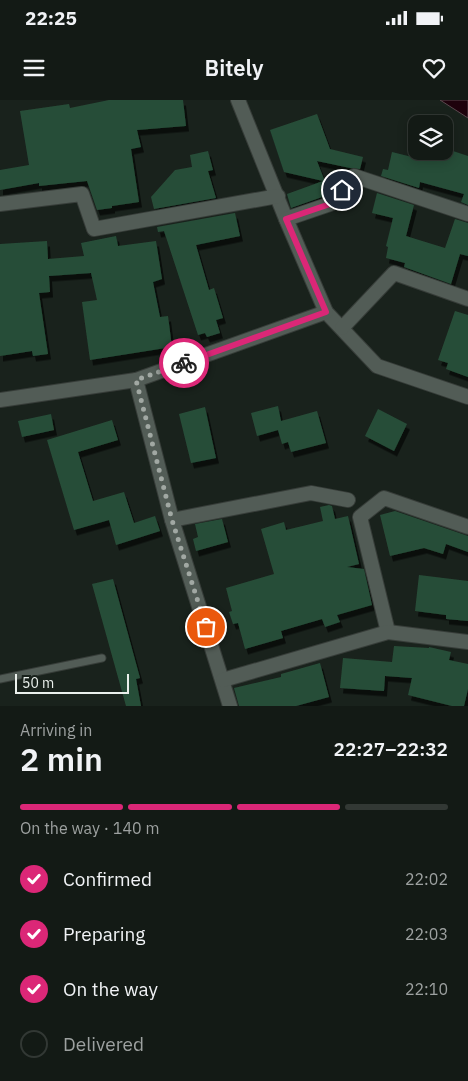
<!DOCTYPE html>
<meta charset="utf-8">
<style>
body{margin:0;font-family:"IBM Plex Sans",sans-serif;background:#202722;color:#f1f3f6;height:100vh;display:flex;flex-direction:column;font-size:19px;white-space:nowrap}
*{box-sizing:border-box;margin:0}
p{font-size:16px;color:#9da1a0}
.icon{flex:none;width:28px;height:28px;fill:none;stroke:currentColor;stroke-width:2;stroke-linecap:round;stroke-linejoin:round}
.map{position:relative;height:606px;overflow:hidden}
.sheet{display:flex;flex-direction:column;background:#131a15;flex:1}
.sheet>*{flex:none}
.buttons{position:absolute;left:408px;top:15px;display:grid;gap:10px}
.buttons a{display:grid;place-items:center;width:45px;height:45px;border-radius:10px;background:#131a15;box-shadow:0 2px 12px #0003,0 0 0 1px #323834;font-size:25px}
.scale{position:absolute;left:15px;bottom:12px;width:114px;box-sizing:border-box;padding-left:5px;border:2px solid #eaf0ec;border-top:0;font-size:14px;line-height:18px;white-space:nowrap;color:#eaf0ec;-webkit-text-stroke:4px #19221c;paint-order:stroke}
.pin{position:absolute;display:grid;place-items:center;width:42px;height:42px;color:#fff;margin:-21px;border:2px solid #fff;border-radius:50%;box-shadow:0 1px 5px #0007}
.courier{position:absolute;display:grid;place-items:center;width:50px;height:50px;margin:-25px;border:4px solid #db2777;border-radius:50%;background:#fff;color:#222;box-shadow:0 1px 6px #0007}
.summary em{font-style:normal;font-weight:600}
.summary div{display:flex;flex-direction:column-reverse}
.summary{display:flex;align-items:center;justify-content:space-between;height:85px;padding:0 20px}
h1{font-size:32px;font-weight:600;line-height:38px}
.bar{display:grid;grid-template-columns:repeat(4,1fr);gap:8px 5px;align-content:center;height:60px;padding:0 20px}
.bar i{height:6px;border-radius:4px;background:#323834}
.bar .active{background:#db2777}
.bar p{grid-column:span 4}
ol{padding:0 20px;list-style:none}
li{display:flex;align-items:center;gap:15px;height:55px}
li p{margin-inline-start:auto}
li .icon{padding:5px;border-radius:50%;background:#db2777;color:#fff;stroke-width:4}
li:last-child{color:#9da1a0}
li i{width:28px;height:28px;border:2px solid #323834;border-radius:50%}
.status{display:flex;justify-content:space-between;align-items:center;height:35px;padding:0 25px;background:#131a15;direction:ltr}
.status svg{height:14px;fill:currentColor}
header{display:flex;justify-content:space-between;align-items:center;height:65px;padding:0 20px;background:#131a15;font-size:22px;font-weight:600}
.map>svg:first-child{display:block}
.water{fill:#1e020c;stroke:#5b494f}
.building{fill:#274d38;filter:url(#shadow)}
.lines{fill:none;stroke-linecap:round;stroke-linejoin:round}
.lane-casing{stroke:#373d39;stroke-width:9}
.street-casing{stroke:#373d39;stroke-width:16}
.lane{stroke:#525c56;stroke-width:7}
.street{stroke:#525c56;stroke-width:14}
.done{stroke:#a1a8a3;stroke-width:5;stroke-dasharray:0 9}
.route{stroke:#db2777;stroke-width:6}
</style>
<div class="status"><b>22:25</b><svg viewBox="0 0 49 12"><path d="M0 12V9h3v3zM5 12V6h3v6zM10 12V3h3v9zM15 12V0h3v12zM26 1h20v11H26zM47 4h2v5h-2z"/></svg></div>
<header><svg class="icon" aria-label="menu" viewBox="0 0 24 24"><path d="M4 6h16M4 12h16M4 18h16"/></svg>Bitely<svg class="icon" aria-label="heart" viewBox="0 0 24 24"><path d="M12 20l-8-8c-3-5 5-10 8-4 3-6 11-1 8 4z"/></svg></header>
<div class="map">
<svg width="468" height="606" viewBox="0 0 468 606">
<defs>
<filter id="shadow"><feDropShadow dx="3" dy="5.5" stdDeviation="0" flood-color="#0009"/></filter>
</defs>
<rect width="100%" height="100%" fill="#19221c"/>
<polygon class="water" points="440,0 468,0 468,18"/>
<g class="building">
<polygon points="109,0 183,0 186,26 137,30 141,47 131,49 139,102 112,106 112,108 97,110 87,81 39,86 39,83 0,90 0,70 29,65 20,11 69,4 70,8"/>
<polygon points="317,14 330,49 363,57 360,69 350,68 317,61 329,92 325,96 291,108 287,94 323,81 284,72 270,30"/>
<polygon points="444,48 468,56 468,105 461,102 464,94 420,82 419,88 381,76 383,69 388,70 392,52 412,57 413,51 444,51"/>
<polygon points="208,51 213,70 208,71 216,98 154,109 151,97 175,70 192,67 190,55"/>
<polygon points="377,93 414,105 406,136 445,148 455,119 468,123 468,156 460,154 451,184 404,167 405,163 386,158 388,147 386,146 393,118 372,113"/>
<polygon points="235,113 240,136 196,145 209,190 214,188 223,218 216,220 220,233 207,237 205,233 198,235 164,131 158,132 157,127"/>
<polygon points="116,136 118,146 156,141 162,179 153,182 160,217 168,216 172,247 90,260 82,202 97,200 91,173 49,176 50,192 39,193 48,254 33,256 32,251 0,256 0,144 47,141 48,159 84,156 81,143"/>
<polygon points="455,211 468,215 468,277 446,269 448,263 438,260"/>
<polygon points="278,306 281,321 317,311 326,343 291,352 288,342 282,344 278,330 257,336 251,313"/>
<polygon points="205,307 216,358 191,363 179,314"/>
<polygon points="378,309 407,324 394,351 365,336"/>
<polygon points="51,314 54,330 22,337 18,321"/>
<polygon points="112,320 118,340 78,352 93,401 124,392 134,423 155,416 160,431 116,445 109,420 74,430 47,340"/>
<polygon points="329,405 332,406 335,419 348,416 359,464 347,467 364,469 372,505 337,515 340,522 325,527 322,519 281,531 283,538 245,549 238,523 233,524 229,512 232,511 226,488 274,474 261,429 284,422 286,430 323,421 320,407"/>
<polygon points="395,411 468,436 468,452 446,444 443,454 424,448 390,456 380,415"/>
<polygon points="222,419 228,442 196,451 193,439 198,437 195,424"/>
<polygon points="419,475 468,481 468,521 446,519 446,515 415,511"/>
<polygon points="113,479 140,578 136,579 141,606 126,606 92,484"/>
<polygon points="394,546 429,548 429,547 451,552 449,560 468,564 468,589 464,606 452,606 408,595 412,578 385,576 384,591 340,588 343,558 392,562"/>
<polygon points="320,563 329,597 296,606 239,606 234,588 281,577 281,574"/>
</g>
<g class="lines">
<g class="lane-casing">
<polyline id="lane" points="0,579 102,558"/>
</g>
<g class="street-casing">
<g id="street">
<polyline points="238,0 286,119 326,212 377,266 468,297"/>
<polyline points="0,104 82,94 94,129 278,96"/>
<polyline points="286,119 330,104 354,76 468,114"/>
<polyline points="342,228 394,173 468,199"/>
<polyline points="136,280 172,420 230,606"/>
<polyline points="0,300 136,280 326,212"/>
<polyline points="172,420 311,393 348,400"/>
<polyline points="388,532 360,417 384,398 468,427"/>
<polyline points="223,580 388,532 468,542"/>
</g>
</g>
<use href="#lane" class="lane"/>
<use href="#street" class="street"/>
</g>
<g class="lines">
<polyline class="done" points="184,263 136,280 172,420 206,527"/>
<polyline class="route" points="184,263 326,212 286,119 330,104 342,90"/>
</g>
</svg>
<div class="buttons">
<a><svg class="icon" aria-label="layers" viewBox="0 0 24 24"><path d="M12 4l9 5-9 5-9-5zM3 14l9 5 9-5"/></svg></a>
</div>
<div class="scale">50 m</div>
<div class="pin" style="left:206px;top:527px;background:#ea580c"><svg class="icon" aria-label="bag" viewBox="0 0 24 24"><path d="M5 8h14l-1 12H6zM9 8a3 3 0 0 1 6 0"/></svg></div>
<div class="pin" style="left:342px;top:90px;background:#1f2937"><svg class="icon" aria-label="home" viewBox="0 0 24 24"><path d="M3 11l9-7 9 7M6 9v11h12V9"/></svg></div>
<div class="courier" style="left:184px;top:263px"><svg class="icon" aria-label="bike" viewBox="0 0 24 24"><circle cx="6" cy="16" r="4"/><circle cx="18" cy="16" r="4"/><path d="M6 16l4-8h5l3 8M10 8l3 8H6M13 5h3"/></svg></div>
</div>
<section class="sheet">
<div class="summary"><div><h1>2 min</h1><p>Arriving in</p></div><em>22:27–22:32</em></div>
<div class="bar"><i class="active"></i><i class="active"></i><i class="active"></i><i></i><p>On the way · 140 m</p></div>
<ol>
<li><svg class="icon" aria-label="check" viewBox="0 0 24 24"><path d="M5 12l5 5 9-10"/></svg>Confirmed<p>22:02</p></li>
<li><svg class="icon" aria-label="check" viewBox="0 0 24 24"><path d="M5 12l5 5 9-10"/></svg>Preparing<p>22:03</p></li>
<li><svg class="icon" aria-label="check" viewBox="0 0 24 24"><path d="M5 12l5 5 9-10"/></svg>On the way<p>22:10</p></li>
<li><i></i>Delivered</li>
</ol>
</section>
